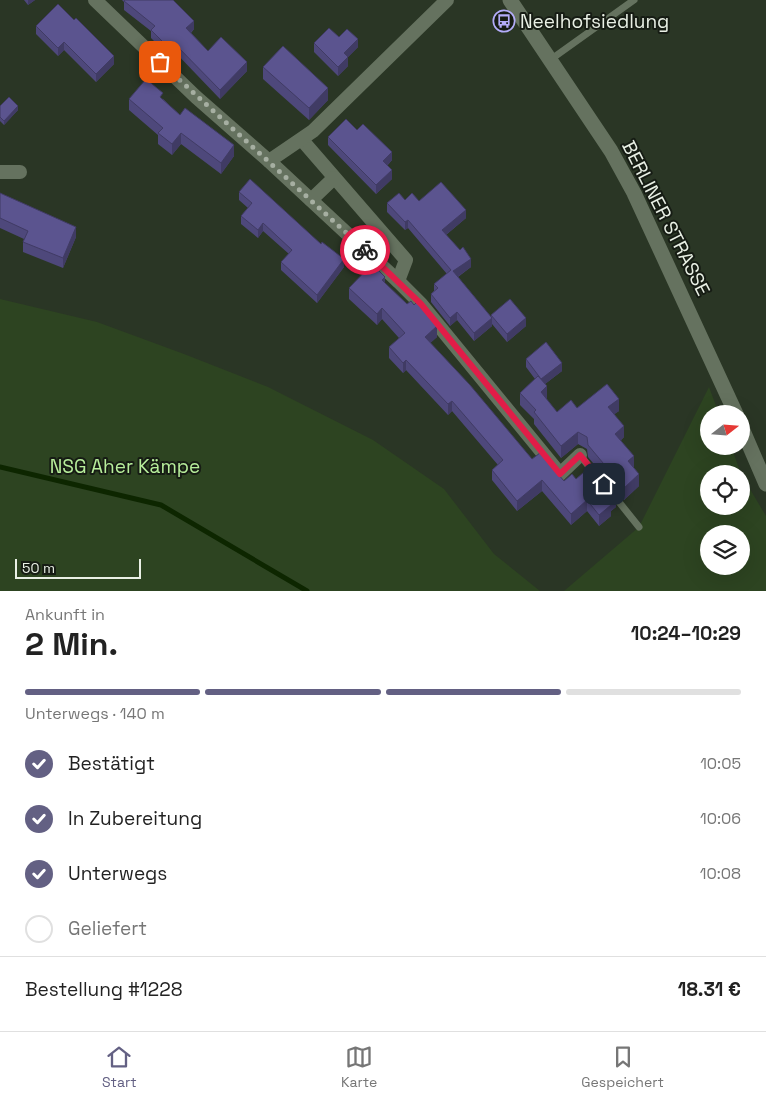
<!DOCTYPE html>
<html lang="de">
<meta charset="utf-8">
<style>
body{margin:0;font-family:"Space Grotesk",sans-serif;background:#f2f2f2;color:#222;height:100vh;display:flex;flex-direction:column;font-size:19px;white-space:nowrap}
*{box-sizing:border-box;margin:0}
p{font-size:16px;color:#767676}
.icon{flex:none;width:28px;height:28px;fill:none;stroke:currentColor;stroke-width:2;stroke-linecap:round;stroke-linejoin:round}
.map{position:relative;height:591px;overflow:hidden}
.panel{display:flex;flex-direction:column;background:#fff;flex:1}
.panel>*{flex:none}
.needle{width:32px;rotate:73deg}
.buttons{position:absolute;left:700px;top:405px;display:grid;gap:10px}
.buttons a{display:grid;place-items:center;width:50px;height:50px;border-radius:50%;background:#fff;box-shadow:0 5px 20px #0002;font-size:25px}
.scale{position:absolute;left:15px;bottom:12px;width:126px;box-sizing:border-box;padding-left:5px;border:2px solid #e9f0e5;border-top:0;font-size:14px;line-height:18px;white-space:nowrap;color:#e9f0e5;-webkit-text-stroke:4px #161c14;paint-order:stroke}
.pin{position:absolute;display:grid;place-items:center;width:42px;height:42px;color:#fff;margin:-21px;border-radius:10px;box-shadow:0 2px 8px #0006}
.courier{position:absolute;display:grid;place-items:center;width:50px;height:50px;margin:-25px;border:4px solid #e11d48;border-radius:50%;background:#fff;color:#222;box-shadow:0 1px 6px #0007}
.headline em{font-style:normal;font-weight:700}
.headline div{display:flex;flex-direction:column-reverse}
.headline{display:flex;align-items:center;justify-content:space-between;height:85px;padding:0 25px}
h1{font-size:32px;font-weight:700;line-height:38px}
.bar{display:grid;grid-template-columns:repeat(4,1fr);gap:8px 5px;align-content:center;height:60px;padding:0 25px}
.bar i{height:6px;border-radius:4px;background:#e0e0e0}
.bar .on{background:#636083}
.bar p{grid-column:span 4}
.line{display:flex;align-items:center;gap:12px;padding:0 25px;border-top:1px solid #e0e0e0}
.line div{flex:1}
ol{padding:0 25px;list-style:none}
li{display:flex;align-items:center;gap:15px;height:55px}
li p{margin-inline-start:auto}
li .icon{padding:5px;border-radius:50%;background:#636083;color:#fff;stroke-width:4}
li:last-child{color:#767676}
li i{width:28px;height:28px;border:2px solid #e0e0e0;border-radius:50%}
.menu{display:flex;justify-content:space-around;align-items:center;height:70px;border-top:1px solid #e0e0e0;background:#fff;font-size:14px;color:#767676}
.menu a{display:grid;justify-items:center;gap:2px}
.menu .on{color:#636083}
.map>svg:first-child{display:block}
.green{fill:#2d4421;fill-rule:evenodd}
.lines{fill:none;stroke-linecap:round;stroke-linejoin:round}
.stream{stroke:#0d2600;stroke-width:5}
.service{stroke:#65725f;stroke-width:7}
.minor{stroke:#65725f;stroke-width:14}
.secondary{stroke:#65725f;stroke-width:15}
.wall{fill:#4e487b}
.shaded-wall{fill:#403b64}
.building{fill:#5b548f;stroke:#403b64}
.done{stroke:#a6afa2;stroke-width:5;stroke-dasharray:0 9}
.route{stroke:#e11d48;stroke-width:6}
.labels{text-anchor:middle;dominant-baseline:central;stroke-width:4;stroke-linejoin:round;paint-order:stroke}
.poi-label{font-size:19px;fill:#e9f0e5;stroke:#161c14;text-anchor:start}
.street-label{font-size:19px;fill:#e9f0e5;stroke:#161c14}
.park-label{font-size:19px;fill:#b7ee9b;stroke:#161c14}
</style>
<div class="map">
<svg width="766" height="591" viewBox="0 0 766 591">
<rect width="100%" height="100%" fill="#2a3625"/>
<g class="green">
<polygon points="0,299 97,322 184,354 268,387 373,440 444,489 494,554 540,591 0,591"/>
<path d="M709,387L719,414H709V446H731L741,474H709V506H741V474L766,516V591H564L639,527ZM709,534H741V566H709Z"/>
</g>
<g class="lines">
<polyline class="stream" points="0,467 161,505 307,591"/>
<g class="service">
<polyline points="550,60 634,0"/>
<polyline points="580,455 594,473"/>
<polyline points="611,492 639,527"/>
</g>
<g class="minor">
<polyline points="95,0 196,97 269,161"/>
<polyline points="302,140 406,260 398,281 421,304 560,474 580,455"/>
<polyline points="0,172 20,172"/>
<polyline points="311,200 334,178"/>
<polyline points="398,281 269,161 313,131 447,0"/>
</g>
<g class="secondary">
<polyline points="510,0 611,151 634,193 736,414"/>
<polyline points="741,426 766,484"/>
</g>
</g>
<g class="wall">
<polygon points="24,0 35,0 28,5"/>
<polygon points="122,0 173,0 194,29 191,33 208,51 247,71 220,99 173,50 168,55 151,38 151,31 124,10 124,2"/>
<polygon points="36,26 114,64 96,82 64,50 58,56 36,34"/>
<polygon points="314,43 358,47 348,57 348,66 338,76 314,52"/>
<polygon points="263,67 328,100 309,120 263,79"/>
<polygon points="129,99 163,99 180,115 234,156 221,174 181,144 172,155 158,144 158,135 129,110"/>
<polygon points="0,106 18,110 4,125 0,121"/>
<polygon points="357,130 392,160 387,166 392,179 376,194 328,145 328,137"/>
<polygon points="239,192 344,267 317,303 281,270 281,262 289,254 263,231 258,238 241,224 241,216 248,208 239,200"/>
<polygon points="0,193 76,237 63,268 23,252 23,242 24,239 0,228"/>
<polygon points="405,200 419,201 466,218 446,235 471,267 458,277 491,317 491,315 526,326 507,342 492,324 492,326 474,341 457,320 450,326 431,302 431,294 434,291 434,284 447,274 408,228 405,230 387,212 387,203"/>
<polygon points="385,284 437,337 430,343 532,459 564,481 576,479 616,507 611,511 611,516 599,526 587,511 571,525 542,491 517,511 492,480 492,470 498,465 452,411 448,415 406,370 403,373 389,358 389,347 399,338 382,319 377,325 349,299 349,288"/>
<polygon points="526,359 562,371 545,384 546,399 557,412 577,408 619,411 614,414 624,437 621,440 634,468 639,486 624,500 588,457 587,449 578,444 561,458 534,424 534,419 520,405 520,393 535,379 526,367"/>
</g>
<g class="shaded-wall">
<polygon points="28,0 35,0 28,5"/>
<polygon points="194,21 194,29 186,37 186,28"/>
<polygon points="358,39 358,47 348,57 348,66 338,76 338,67 344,53"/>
<polygon points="64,42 64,50 58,56 58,48"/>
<polygon points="173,42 173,50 168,55 168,47"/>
<polygon points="114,56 114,64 96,82 96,74"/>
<polygon points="247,62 247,71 220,99 220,90"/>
<polygon points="328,88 328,100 309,120 309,108"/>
<polygon points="18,106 18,110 4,125 4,121"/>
<polygon points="181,133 181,144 172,155 172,144"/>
<polygon points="234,145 234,156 221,174 221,163"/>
<polygon points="392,152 392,160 383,170 383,161"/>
<polygon points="392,170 392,179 376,194 376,185"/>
<polygon points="466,210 466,218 442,238 442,230"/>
<polygon points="408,220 408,228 405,230 405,222"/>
<polygon points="263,223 263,231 258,238 258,230"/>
<polygon points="76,227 76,237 63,268 63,258"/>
<polygon points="344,259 344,267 317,303 317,295"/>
<polygon points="471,259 471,267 453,280 453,271"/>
<polygon points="385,277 385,287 382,280"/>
<polygon points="382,308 382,319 377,325 377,314"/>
<polygon points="457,312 457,320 450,326 450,318"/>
<polygon points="492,318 492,326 474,341 474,333"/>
<polygon points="526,318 526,326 507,342 507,334"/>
<polygon points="437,326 437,337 425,348 425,337"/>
<polygon points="406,360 406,370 403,373 403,363"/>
<polygon points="562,363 562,371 541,387 541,379"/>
<polygon points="547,386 547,398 541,404 541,392"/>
<polygon points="619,399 619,411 608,419 608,407"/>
<polygon points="452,401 452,411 448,415 448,404"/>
<polygon points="624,426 624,437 615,446 615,434"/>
<polygon points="578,432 578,444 561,458 561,446"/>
<polygon points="634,456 634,468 628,473 628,461"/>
<polygon points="639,474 639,486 624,500 624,488"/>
<polygon points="542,480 542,491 517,511 517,501"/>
<polygon points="616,496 616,507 611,511 611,516 599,526 599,515 609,502"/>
<polygon points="587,500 587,511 571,525 571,514"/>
</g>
<g class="building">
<polygon points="125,0 173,0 194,21 186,28 208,51 221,37 247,62 220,90 173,42 168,47 151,30 155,26 124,1"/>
<polygon points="58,4 74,20 76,18 114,56 96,74 64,42 58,48 36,26"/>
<polygon points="329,28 339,37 347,29 358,39 344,53 348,57 338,67 314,43"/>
<polygon points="283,46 328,88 309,108 263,67"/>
<polygon points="146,79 163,93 160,97 180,115 185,108 234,145 221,163 181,133 172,144 158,133 163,128 129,99"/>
<polygon points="9,97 18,106 4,121 0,117 0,106"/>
<polygon points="346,119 357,130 363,124 392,152 383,161 392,170 376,185 328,137"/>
<polygon points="250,179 321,244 322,242 344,259 317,295 281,262 292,250 263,223 258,230 241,216 252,203 239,192"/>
<polygon points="441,182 466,210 442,230 460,250 463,247 471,259 453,271 492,318 474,333 457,312 450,318 431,294 438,288 434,284 451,270 408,220 405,222 387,203 399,193 405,200 412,193 419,201"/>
<polygon points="0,193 76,227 63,258 23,242 28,231 0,218"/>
<polygon points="372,264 385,277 382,280 407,304 411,301 414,305 417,302 437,326 425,337 470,385 532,459 540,453 564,481 572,474 576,479 591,466 616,496 609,502 611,505 599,515 587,500 571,514 542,480 517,501 492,470 503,460 452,401 448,404 406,360 403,363 389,347 405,333 382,308 377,314 349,288"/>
<polygon points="510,299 526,318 507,334 491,315"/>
<polygon points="546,342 562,363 541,379 526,359"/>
<polygon points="538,376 547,386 541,392 557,412 571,400 577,408 607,384 619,399 608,407 624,426 615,434 634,456 628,461 639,474 624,488 588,445 587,437 578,432 561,446 534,412 536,410 520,393"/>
</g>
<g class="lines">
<polyline class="done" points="160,62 365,250"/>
<polyline class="route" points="365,250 421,304 560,474 580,455 604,484"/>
</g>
<defs>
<g id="bus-ring" transform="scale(1.125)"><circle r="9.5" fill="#161c14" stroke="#b3acf9" stroke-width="1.5"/><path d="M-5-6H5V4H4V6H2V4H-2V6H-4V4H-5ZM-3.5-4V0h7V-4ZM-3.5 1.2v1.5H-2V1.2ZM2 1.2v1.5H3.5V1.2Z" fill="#b3acf9"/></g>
</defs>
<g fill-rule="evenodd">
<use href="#bus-ring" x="504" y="21"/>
</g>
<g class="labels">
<g class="poi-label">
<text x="520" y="21">Neelhofsiedlung</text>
</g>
<g class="street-label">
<text transform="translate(666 218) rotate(63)">BERLINER STRASSE</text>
</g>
<g class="park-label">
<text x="125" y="466">NSG Aher Kämpe</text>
</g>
</g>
</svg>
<div class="buttons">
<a><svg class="needle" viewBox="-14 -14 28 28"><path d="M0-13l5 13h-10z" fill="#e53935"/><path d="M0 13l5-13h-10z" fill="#767676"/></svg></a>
<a><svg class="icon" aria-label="locate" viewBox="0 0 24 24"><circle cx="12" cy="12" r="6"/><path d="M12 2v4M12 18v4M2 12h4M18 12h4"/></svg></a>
<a><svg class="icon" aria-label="layers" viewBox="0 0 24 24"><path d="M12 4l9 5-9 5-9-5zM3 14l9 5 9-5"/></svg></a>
</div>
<div class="scale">50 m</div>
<div class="pin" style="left:160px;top:62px;background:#ea580c"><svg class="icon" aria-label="bag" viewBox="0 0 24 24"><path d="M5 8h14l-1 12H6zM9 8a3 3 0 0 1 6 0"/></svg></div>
<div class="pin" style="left:604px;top:484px;background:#1f2937"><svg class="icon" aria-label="home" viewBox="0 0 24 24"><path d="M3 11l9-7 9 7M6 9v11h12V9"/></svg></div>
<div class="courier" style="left:365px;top:250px"><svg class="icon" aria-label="bike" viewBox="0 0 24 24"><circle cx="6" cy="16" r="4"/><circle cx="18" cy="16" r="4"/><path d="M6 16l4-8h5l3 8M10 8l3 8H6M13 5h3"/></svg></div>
</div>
<section class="panel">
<div class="headline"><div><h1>2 Min.</h1><p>Ankunft in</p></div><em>10:24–10:29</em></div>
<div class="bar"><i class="on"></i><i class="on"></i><i class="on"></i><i></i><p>Unterwegs · 140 m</p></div>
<ol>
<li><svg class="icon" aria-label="check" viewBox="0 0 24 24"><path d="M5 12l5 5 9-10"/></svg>Bestätigt<p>10:05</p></li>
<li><svg class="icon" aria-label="check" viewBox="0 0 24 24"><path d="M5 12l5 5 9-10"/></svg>In Zubereitung<p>10:06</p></li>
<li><svg class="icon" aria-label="check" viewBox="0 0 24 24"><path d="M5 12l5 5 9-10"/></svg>Unterwegs<p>10:08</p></li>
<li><i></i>Geliefert</li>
</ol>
<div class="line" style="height:65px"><div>Bestellung #1228</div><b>18.31 €</b></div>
</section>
<nav class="menu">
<a class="on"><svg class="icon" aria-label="home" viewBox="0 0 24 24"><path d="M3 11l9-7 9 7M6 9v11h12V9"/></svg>Start</a>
<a><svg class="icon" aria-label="map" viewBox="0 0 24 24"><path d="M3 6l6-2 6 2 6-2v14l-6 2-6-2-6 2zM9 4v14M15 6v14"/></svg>Karte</a>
<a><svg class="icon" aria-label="saved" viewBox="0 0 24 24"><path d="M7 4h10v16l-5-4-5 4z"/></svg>Gespeichert</a>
</nav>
